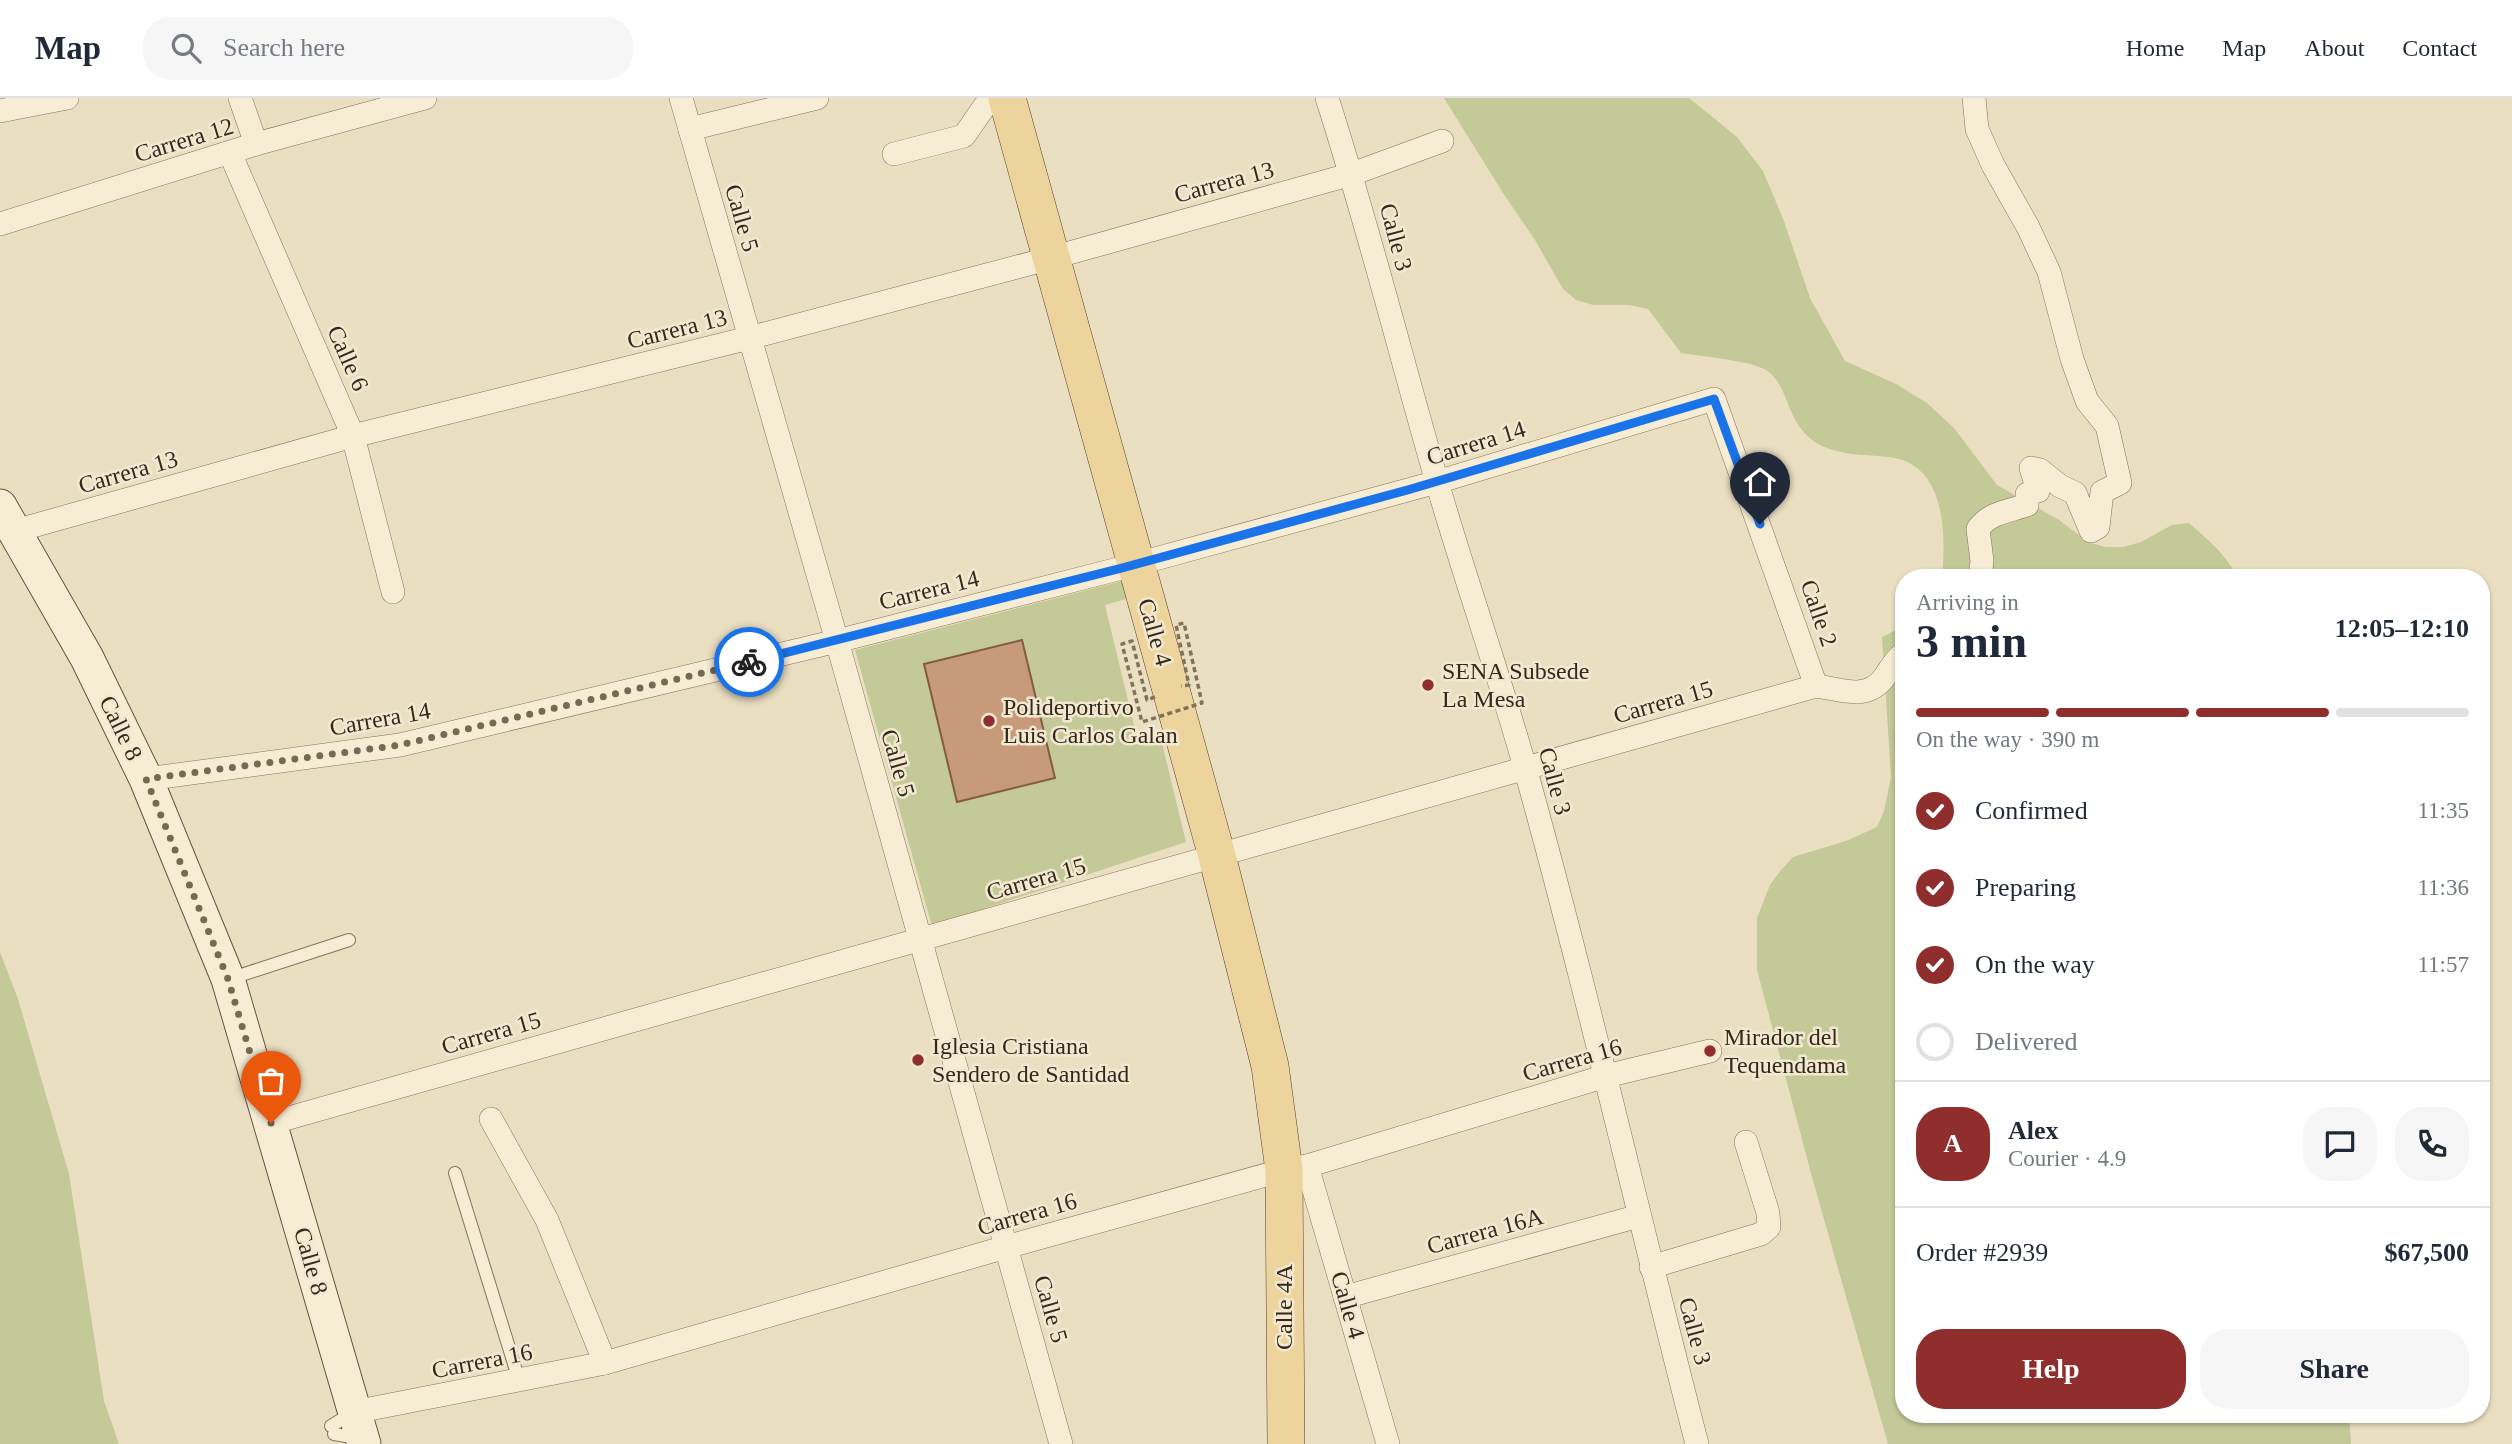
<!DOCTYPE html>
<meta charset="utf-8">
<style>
body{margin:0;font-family:"Times New Roman",serif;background:#f6f6f7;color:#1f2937;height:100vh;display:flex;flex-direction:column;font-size:26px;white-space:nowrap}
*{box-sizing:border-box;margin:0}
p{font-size:23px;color:#747a83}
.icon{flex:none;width:38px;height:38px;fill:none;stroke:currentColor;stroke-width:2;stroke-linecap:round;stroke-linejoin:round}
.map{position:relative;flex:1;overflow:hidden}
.panel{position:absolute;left:1895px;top:471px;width:595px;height:854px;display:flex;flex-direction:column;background:#fff;border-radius:28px;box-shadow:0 2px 5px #0004}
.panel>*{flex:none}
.pin{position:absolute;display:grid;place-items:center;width:60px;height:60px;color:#fff;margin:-72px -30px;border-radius:50% 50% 50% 0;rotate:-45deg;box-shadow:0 0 7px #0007}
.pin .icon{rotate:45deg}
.courier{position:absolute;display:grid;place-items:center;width:70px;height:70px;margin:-35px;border:5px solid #1a73e8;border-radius:50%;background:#fff;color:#222;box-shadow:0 2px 9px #0007}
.headline em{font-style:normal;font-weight:700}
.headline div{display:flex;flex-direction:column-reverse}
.headline{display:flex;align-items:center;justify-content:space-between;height:119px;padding:0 21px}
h1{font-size:46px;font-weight:700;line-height:52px}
.bar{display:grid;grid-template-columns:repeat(4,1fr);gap:10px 7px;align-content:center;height:84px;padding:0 21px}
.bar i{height:9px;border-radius:5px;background:#e0e1e3}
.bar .active{background:#902e2e}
.bar p{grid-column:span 4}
.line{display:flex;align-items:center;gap:18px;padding:0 21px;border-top:2px solid #e0e1e3}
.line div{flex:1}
.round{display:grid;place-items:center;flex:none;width:74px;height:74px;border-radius:28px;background:#f6f6f7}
ol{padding:0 21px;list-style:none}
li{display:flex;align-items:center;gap:21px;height:77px}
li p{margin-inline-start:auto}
li .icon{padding:7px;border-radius:50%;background:#902e2e;color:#fff;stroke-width:4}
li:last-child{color:#747a83}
li i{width:38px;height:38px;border:4px solid #e0e1e3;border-radius:50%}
.action{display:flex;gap:14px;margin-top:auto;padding:14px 21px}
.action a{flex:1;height:80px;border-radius:28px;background:#902e2e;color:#fff;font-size:28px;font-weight:700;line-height:80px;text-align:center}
.action a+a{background:#f6f6f7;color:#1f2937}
header{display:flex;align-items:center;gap:42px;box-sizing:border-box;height:98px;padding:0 35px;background:#fff;border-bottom:2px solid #e0e1e3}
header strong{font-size:33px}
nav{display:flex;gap:38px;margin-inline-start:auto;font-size:24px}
.search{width:490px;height:63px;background:#f6f6f7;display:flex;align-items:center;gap:18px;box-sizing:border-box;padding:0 24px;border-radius:28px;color:#747a83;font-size:26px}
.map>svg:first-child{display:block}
.green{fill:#c3c997}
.building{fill:#c79a7a;stroke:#825b42;stroke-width:2}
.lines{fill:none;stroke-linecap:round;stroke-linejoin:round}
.service-casing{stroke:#84715a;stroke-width:14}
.minor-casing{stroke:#84715a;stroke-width:24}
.secondary-casing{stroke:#66523e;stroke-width:35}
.primary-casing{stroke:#523f2e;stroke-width:38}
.service{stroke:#f7edd5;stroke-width:12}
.minor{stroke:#f7edd5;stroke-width:23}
.secondary{stroke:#f7edd5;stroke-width:33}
.primary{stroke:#edd49c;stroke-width:37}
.path-bridge{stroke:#84715a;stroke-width:3.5;stroke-dasharray:5 3.5;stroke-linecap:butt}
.done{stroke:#756957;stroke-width:7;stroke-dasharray:0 12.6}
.route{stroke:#1a73e8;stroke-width:9}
.poi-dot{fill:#902e2e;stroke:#f3e9d1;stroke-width:2.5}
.labels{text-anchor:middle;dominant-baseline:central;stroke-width:5;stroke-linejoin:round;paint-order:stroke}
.street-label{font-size:24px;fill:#35291e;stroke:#f3e9d1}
.poi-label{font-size:24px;fill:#35291e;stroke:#f3e9d1;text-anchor:start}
</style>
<header>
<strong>Map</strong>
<div class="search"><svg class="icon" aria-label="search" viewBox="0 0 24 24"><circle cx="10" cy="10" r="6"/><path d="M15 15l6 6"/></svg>Search here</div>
<nav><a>Home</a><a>Map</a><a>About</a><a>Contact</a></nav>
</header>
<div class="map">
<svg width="2512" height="1346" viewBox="0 0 2512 1346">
<rect width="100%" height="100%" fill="#ebdfc2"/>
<g class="green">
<path d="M1444,0H1689L1737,39L1763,73L1784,123L1810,200L1845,263L1896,286L1927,305L1954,330L1997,387L2059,422L2088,444L2105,449H2123L2141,444L2172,427L2189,425C2208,442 2226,456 2237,479H1942C1946,434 1946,365 1888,359C1863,356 1837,358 1815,344C1786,324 1790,292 1769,274C1757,263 1699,258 1681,255L1648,211L1629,207H1593L1576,202L1563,191L1535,142L1503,95Z"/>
<polygon points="1122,483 1126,501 1105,507 1138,644 1160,637 1186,744 932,828 855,552"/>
<polygon points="1904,528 1904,1316 2349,1316 2351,1346 1888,1346 1812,1079 1757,872 1757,820 1770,787 1781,772 1793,759 1846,743 1877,729 1884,713 1891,679 1882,539"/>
<polygon points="0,854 18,901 69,1076 104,1303 119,1346 0,1346"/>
</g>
<polygon class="building" points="1022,542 1055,680 957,704 924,566"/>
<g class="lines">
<g class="service-casing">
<g id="service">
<polyline points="229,881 349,842"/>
<polyline points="455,1075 519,1282"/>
<polyline points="331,1328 354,1314"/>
<polyline points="334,1336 358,1340"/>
</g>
</g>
<g class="minor-casing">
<g id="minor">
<polyline points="240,0 256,46"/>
<polyline points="681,0 837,543 1061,1346"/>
<path d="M1327,0C1368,127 1400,256 1437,384C1465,481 1499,576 1526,673C1588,896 1639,1122 1697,1346"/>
<path d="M1974,0L1977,31L1993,67L2028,129L2049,174L2072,261L2087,303L2107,328L2120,385L2102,394L2098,429L2091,433L2075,395L2060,388L2040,372L2031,370L2038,393L2027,396V407C2010,413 1990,414 1978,431L1982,463L1980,480"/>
<polyline points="0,13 67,0"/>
<polyline points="690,31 817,0"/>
<polyline points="230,55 353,338 393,494"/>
<polyline points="894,56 964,38 984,9 998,0"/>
<polyline points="0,126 256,46 425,0"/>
<polyline points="15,433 353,338 749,240 1051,160 1352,76 1442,43"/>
<polyline points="146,681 400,647 837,543 1122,470 1437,384 1714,301 1816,588"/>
<polyline points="491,1021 547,1122 605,1265"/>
<path d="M271,1025L1816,588C1841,591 1865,603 1883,581C1890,572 1894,562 1904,555"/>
<polyline points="1307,1068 1388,1346"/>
<polyline points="1651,1169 1761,1136 1769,1129 1768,1115 1746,1044"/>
<polyline points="1345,1199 1639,1118"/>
<polyline points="354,1314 605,1265 1006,1149 1284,1072 1307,1068 1606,978 1710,953"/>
</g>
</g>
<g class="secondary-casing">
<polyline id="secondary" points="0,408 87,560 146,681 228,881 364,1346"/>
</g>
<g class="primary-casing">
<polyline id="primary" points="1007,0 1217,758 1270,968 1284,1072 1286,1346"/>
</g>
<use href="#service" class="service"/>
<use href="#minor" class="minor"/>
<use href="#secondary" class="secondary"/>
<use href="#primary" class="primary"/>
<polyline class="path-bridge" points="1155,599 1147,602 1132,543 1122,546 1142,624 1202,605 1184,525 1176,527 1189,587 1181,588"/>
</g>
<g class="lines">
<polyline class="done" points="271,1025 228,881 146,681 400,647 749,564"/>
<polyline class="route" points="749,564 1122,470 1411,391 1714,301 1760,426"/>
</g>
<g class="poi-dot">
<circle cx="1428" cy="587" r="7"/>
<circle cx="989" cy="623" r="7"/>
<circle cx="1710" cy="953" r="7"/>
<circle cx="918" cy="962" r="7"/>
</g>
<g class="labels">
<g class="street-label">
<text transform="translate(184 42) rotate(-17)">Carrera 12</text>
<text transform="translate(1224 84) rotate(-15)">Carrera 13</text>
<text transform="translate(742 120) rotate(74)">Calle 5</text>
<text transform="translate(1396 139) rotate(75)">Calle 3</text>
<text transform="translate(677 231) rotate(-14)">Carrera 13</text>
<text transform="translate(348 260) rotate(66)">Calle 6</text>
<text transform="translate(1476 345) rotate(-17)">Carrera 14</text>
<text transform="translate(128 374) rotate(-16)">Carrera 13</text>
<text transform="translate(929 492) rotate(-14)">Carrera 14</text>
<text transform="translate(1819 515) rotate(71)">Calle 2</text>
<text transform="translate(1155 534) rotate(74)">Calle 4</text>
<text transform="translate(1663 604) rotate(-16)">Carrera 15</text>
<text transform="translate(380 621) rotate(-10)">Carrera 14</text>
<text transform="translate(121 630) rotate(64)">Calle 8</text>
<text transform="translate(898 665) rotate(74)">Calle 5</text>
<text transform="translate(1555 683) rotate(75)">Calle 3</text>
<text transform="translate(1036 781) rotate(-16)">Carrera 15</text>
<text transform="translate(491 935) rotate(-16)">Carrera 15</text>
<text transform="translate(1572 962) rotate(-16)">Carrera 16</text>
<text transform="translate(1027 1116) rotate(-16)">Carrera 16</text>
<text transform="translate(1485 1133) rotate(-15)">Carrera 16A</text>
<text transform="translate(311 1163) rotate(74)">Calle 8</text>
<text transform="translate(1348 1207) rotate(74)">Calle 4</text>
<text transform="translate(1284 1209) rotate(-90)">Calle 4A</text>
<text transform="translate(1051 1211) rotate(74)">Calle 5</text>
<text transform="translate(1695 1233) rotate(75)">Calle 3</text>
<text transform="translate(482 1263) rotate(-11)">Carrera 16</text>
</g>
<g class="poi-label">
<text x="1442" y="573">SENA Subsede<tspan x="1442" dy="28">La Mesa</tspan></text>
<text x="1003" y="609">Polideportivo<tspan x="1003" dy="28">Luis Carlos Galan</tspan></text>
<text x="1724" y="939">Mirador del<tspan x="1724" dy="28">Tequendama</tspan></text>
<text x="932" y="948">Iglesia Cristiana<tspan x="932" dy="28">Sendero de Santidad</tspan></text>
</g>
</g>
</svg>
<div class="pin" style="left:271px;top:1025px;background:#ea580c"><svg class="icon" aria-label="bag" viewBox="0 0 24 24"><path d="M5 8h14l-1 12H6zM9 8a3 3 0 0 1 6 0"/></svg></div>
<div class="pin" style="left:1760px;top:426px;background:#1f2937"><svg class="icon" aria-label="home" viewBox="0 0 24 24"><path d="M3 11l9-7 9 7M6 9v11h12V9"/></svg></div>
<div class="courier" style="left:749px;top:564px"><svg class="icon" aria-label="bike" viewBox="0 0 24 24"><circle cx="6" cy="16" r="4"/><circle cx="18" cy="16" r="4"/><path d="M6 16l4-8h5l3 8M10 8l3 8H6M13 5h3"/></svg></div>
<section class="panel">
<div class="headline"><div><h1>3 min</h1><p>Arriving in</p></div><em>12:05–12:10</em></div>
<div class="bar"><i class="active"></i><i class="active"></i><i class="active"></i><i></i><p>On the way · 390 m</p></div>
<ol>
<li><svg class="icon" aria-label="check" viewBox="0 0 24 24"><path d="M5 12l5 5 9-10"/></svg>Confirmed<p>11:35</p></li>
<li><svg class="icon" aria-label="check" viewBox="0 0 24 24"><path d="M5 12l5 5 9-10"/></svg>Preparing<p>11:36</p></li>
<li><svg class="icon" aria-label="check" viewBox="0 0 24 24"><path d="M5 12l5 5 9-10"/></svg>On the way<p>11:57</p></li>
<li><i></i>Delivered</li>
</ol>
<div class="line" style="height:126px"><b class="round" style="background:#902e2e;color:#fff">A</b><div><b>Alex</b><p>Courier · 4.9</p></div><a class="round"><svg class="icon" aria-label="chat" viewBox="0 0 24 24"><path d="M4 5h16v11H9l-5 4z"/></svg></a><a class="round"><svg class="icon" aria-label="phone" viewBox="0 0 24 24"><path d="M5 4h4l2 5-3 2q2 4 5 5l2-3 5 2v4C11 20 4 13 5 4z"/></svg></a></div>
<div class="line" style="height:91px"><div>Order #2939</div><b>$67,500</b></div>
<div class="action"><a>Help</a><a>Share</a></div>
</section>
</div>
